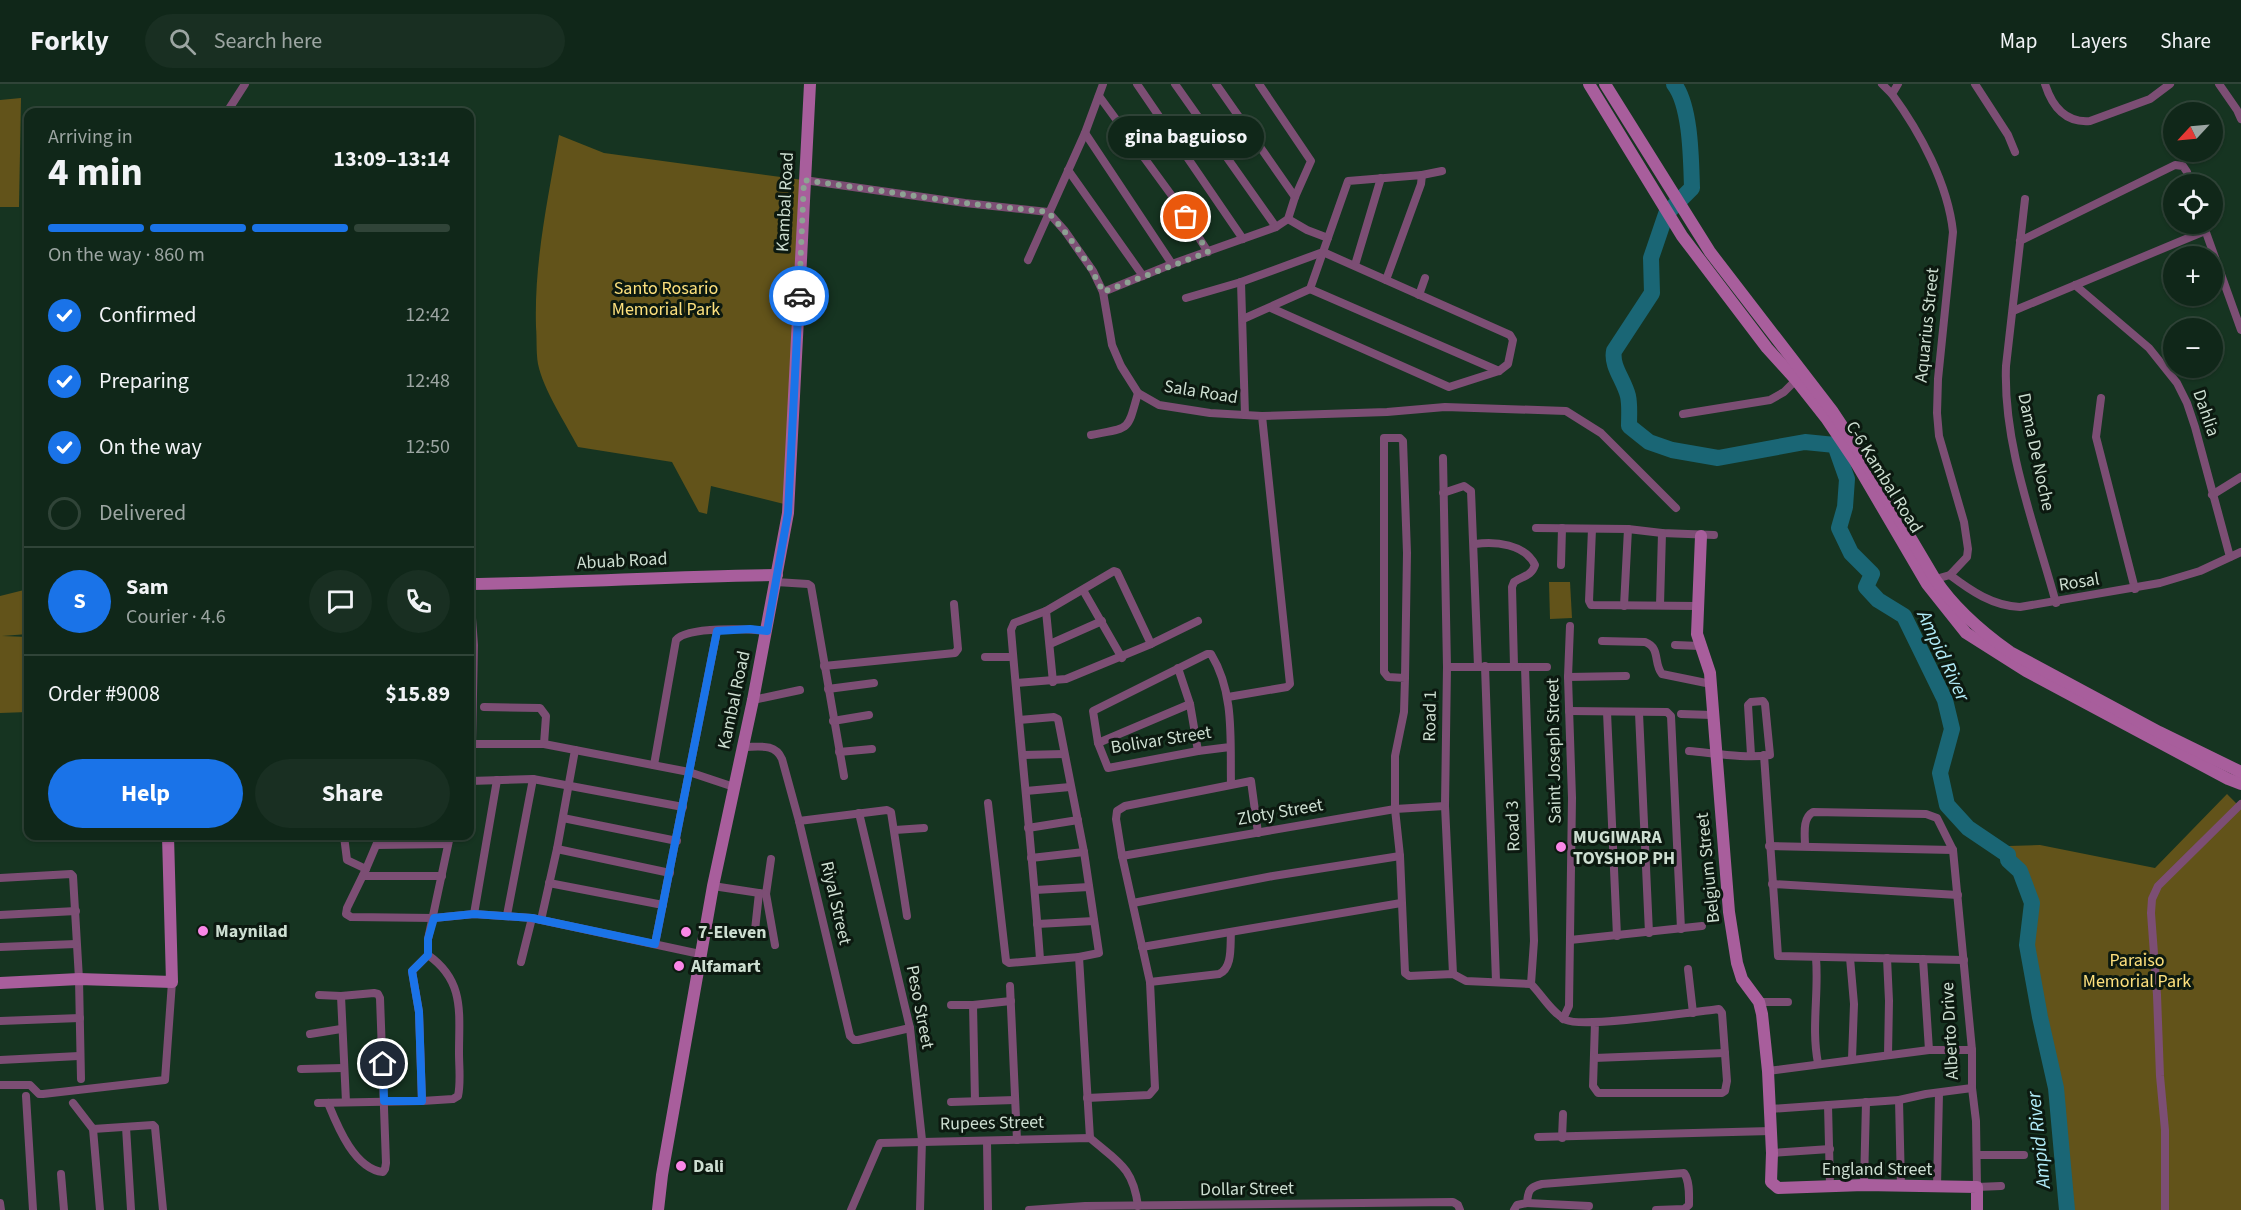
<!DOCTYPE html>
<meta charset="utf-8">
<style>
body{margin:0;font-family:"Source Sans 3",sans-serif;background:#192f22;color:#f1f3f6;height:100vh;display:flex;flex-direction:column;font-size:22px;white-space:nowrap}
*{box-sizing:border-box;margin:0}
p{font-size:20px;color:#9ca5a2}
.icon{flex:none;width:33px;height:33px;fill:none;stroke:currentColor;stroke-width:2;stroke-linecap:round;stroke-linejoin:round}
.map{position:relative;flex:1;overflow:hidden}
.drawer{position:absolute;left:24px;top:24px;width:450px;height:732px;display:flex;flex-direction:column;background:#102719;border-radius:12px;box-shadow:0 2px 4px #0004,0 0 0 2px #304438}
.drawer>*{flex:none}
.needle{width:39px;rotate:244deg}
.tools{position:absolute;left:2163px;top:18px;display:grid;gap:12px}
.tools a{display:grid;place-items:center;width:60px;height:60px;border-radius:50%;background:#102719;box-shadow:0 2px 4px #0004,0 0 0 2px #304438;font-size:30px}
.pin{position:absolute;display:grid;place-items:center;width:51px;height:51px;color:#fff;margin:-26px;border:3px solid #fff;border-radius:50%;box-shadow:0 2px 6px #0007}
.courier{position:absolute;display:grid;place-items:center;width:60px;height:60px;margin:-30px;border:4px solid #1a73e8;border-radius:50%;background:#fff;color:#222;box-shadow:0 2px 8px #0007}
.bubble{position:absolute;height:42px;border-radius:21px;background:#102719;box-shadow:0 2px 4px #0004,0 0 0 2px #304438;font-size:20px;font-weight:700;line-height:42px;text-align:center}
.headline em{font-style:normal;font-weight:700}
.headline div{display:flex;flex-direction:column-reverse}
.headline{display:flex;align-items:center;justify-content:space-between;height:102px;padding:0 24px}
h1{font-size:39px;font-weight:700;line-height:45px}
.bar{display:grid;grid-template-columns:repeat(4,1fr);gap:9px 6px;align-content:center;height:72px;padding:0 24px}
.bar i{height:8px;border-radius:4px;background:#304438}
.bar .active{background:#1a73e8}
.bar p{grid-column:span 4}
.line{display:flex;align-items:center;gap:15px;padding:0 24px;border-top:2px solid #304438}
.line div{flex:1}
.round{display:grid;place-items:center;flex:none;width:63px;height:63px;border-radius:32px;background:#192f22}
ol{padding:0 24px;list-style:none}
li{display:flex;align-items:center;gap:18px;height:66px}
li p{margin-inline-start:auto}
li .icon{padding:6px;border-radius:50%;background:#1a73e8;color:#fff;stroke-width:4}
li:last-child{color:#9ca5a2}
li i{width:33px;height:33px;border:3px solid #304438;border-radius:50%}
.primary-button{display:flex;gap:12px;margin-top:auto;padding:12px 24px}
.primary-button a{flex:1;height:69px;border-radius:36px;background:#1a73e8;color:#fff;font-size:24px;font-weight:700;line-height:69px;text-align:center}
.primary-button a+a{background:#192f22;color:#f1f3f6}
header{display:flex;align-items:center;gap:36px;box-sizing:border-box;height:84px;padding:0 30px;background:#102719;border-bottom:2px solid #304438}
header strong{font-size:28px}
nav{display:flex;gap:33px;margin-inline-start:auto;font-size:21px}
.search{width:420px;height:54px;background:#192f22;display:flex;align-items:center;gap:15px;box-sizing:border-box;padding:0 21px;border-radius:33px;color:#9ca5a2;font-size:22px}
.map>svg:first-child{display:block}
.green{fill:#62531a}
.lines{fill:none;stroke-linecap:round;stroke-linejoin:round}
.river{stroke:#1a6675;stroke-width:16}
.street{stroke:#7c4e74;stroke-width:8}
.secondary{stroke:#a85e9c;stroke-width:12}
.done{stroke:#8da293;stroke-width:6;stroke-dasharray:0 10.8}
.route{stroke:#1a73e8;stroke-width:8}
.poi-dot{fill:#fa87e7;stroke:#0c1910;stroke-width:2}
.labels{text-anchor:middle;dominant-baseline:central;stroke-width:6;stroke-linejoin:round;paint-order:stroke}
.street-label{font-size:18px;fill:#cdded1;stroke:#0c1910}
.park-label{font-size:18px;fill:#fde07d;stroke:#0c1910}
.poi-label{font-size:18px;font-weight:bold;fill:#cdded1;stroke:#0c1910;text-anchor:start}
.water-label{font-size:20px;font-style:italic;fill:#b1ebf8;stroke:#0c1910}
</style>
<header>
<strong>Forkly</strong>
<div class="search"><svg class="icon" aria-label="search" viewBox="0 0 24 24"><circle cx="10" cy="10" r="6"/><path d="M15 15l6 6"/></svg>Search here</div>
<nav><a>Map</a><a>Layers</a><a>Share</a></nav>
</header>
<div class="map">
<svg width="2241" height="1126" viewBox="0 0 2241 1126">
<rect width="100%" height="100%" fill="#163421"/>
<g class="green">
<polygon points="21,14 19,123 0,123 0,16"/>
<path d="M559,51L604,69L803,96L788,421L711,402L707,430L699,428L672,378L578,363C566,340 543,305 538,280C536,268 537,255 536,243C534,178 548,115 559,51Z"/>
<polygon points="1549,498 1570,498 1572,534 1550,535"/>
<polygon points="28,505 28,550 2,552 28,553 28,628 0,629 0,512"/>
<polygon points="2227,710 2241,724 2241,1126 2067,1126 2056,1004 2040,933 2027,861 2032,819 2020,787 2008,776 2009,762 2040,761 2155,784"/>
</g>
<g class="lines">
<path class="river" d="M1674,0C1691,22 1691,76 1692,104L1666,130L1651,174L1652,209L1614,267C1611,282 1624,296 1628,312C1630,321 1629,332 1629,342L1649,358L1672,366L1718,374L1805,358L1835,361L1847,395L1845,423L1839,444L1851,469L1872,490L1866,503L1878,516L1904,532L1945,616L1952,645L1940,689L1947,721L1968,744L2008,771V776L2020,787L2032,819L2027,861L2040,933L2056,1004L2067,1126"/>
<g class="street">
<polyline points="1137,0 1243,155"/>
<polyline points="1175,0 1276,143"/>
<polyline points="1216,0 1295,113"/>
<polyline points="1882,0 1892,10"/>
<path d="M1898,0L1892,10C1920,48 1948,100 1953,148L1938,295L1937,329L1939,352L1964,438L1968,465L1967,473L1950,491"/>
<polyline points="1975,0 2008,51 2015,68"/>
<path d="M2045,0C2052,22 2065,39 2090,37L2150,15L2170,0"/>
<polyline points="2219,0 2237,26 2241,35"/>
<polyline points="1099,12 1175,116 1208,168"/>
<polyline points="172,28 172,27"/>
<polyline points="227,28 245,0"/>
<polyline points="1085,49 1172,180"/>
<polyline points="1068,86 1143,192"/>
<polyline points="1422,91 1442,87"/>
<polyline points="804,96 965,119 1048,128 1065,147 1093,187 1103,208 1112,261 1121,282 1138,309 1159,321 1210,329 1262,332 1290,600 1287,603 1228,613"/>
<path d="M2025,115L2006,282C2003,362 2035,442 2056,519"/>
<polyline points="1288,135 1307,146 1328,154"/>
<polyline points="2203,140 2241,246"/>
<polyline points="2020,157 2175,81 2183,82 2187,88 2191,100"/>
<polyline points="1028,176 1085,49 1103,0"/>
<polyline points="1355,181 1381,94"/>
<polyline points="1241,198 1245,331"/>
<polyline points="2075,201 2149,264 2177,299 2187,319 2195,343 2230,473"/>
<polyline points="1310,205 1499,287"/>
<polyline points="1103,208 1172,180 1276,143 1288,135 1295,113 1311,77 1259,0"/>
<polyline points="1419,211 1425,194"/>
<polyline points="1186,214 1241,198 1323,168 1348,97 1422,91 1421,100 1386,196"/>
<polyline points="2013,227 2205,147"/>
<polyline points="1243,235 1310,205 1323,168 1510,251 1513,256 1508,280 1499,287 1449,303 1271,224"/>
<polyline points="2101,314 2096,353 2135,505"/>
<polyline points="1683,330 1770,316 1784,308 1799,293"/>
<polyline points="1262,332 1387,328 1445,323 1566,327 1601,349 1676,424"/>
<path d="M1091,351C1131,343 1127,348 1138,309"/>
<polyline points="1443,374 1447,583 1445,722 1453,890"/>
<polyline points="1443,409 1464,402 1471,407 1478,582"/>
<polyline points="2212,411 2241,393"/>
<polyline points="1536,444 1628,445 1662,449 1714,451"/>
<polyline points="1592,445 1589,517 1591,521 1697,522"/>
<path d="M1475,460C1495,457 1525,460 1535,481C1531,493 1522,492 1514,498L1512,503L1514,582"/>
<polyline points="1561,481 1562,444"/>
<path d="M1932,496L1950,491C1971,507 1993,522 2020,523L2160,499L2200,487L2241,468"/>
<polyline points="776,498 808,500 811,502 844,692"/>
<polyline points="1083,506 1122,574"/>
<polyline points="1660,521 1662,449"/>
<polyline points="1624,522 1628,445"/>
<polyline points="1046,527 1053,598"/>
<path d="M1602,557L1645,558C1661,564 1653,579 1662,590L1711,600"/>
<polyline points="1050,560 1102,537"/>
<polyline points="1151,560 1198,537"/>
<polyline points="1675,561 1700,562"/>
<polyline points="985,573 1013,573"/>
<polyline points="824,582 955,569 958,565 954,520"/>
<polyline points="1485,582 1496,897"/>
<polyline points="1447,583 1547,583"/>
<polyline points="1525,583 1534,857 1531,900"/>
<polyline points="1178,584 1190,620 1198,667"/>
<polyline points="1568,593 1626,592"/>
<path d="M1405,594L1388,593L1384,588V354H1400L1403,357L1407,469L1405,594L1404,628L1395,672V725L1400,772L1405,889L1409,892L1453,890L1466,897L1531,900C1542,911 1552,929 1566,936C1583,944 1694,928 1719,925L1722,929L1727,997L1725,1007L1722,1009H1598L1593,1002L1595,938"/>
<path d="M1016,599L1066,595L1151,560L1117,488L1114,487L1046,527L1014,539L1011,546C1020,656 1032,765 1040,875"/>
<polyline points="828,605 874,599"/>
<polyline points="753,616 800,606"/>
<polyline points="484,623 540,624 546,632 544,660"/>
<polyline points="1569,627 1667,628 1671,632 1681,845"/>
<polyline points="1607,628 1617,852"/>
<polyline points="1639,629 1649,849"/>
<polyline points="1681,630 1712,631"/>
<polyline points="833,637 869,631"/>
<polyline points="1098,659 1190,620"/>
<polyline points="470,660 544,660 689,688 734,703"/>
<path d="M744,663C759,663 775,659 782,675L799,737L850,952L854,956H858L910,944"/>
<path d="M1230,663L1198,667L1108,684L1098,659L1093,627L1207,570H1211C1235,609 1230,657 1231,700"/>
<path d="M1689,667C1713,669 1746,675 1770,671L1765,620L1763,617L1751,618L1748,621L1751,671"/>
<polyline points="839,668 872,665"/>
<polyline points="470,671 472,660 474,561 470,507"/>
<polyline points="1023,671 1064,670"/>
<polyline points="1764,671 1778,872 1964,876"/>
<path d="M654,681L676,556C687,542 749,545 767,547"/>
<polyline points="470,697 533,695 683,723"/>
<polyline points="1026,707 1070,703"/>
<polyline points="988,719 1006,877 1009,879 1079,873 1099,869 1084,768 1058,635 1054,633 1019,636"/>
<polyline points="859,729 910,944 922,1056 920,1126"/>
<polyline points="563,734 677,757"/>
<polyline points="799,737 887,726 891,728 907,832"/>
<polyline points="1028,744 1078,736"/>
<polyline points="895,746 924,744"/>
<polyline points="344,752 347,776 366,785"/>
<polyline points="380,752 366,785 347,824 346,830 351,833 434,834 474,830 532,834 700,870"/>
<polyline points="377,761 448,760"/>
<polyline points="1769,762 1953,766"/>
<path d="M1805,762C1805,751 1802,734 1813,728L1926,730L1937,734L1953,766L1972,966V1004L1976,1037L1977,1103L2001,1102"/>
<polyline points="557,765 670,789"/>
<polyline points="1122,772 1395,725 1445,722"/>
<polyline points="1031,774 1084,768"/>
<polyline points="363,792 442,792"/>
<polyline points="0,794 71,790 73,792 79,895 81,995"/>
<polyline points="549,799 663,821"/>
<polyline points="1772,800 1958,811"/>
<polyline points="713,802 766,810 771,775"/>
<polyline points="1035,806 1089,803"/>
<polyline points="766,810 775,861"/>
<polyline points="1133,819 1273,792 1400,772"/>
<polyline points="474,830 497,696"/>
<polyline points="0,831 76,827"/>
<polyline points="507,831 533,695"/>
<polyline points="541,836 557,765 575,666"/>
<polyline points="1037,840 1094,837"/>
<polyline points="755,846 759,809"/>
<polyline points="1570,856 1702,842"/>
<polyline points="655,860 717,547"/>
<polyline points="0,863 76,860"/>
<polyline points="1142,863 1401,819"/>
<polyline points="428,871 428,855 450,752"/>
<polyline points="1079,873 1090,1054"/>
<path d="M1816,874C1819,909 1811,944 1818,979"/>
<polyline points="1850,874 1854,920 1852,975"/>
<polyline points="1887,874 1889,917 1888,971"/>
<polyline points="1923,875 1929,966"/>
<polyline points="521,878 532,834"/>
<polyline points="1688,885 1693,929"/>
<path d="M1150,898L1219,890C1233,884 1230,861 1231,848"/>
<polyline points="1010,902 1017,1056"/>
<path d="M319,911L341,912L374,909L378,910L380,914L386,1079L385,1085L383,1088C354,1085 337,1041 328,1019"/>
<polyline points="341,912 346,1018"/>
<polyline points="1759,918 1788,918"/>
<polyline points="951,921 973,921 1011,917"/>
<polyline points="973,921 975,1017"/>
<polyline points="1563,935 1569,922 1572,714 1568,593 1570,542"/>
<polyline points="0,937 80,934"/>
<polyline points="310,950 341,945"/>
<polyline points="1594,974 1725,969"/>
<polyline points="0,976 79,972"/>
<polyline points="301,985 343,984"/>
<polyline points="1768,987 1929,966 1972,966"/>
<polyline points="0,1001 30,1001 39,1010 43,1010 165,996 172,898"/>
<polyline points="26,1012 33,1126"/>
<polyline points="1087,1014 1149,1011 1155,1004 1150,898 1122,772 1116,735 1117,727 1125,722 1251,697 1258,749"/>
<polyline points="1899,1016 1901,1102"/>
<polyline points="422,1017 419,928 412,887 428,871"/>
<polyline points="951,1018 1015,1016"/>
<polyline points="73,1019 93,1045 153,1041 155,1043 163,1126"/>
<path d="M318,1019L422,1017L453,1015L458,1012C461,999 459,983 459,969C459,929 465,897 428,871"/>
<polyline points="1828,1021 1830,1102"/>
<polyline points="1770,1025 1899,1016 1926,1010 1972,1004"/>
<polyline points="126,1043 131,1126"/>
<polyline points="93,1045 100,1126"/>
<polyline points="1538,1053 1771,1047"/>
<polyline points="1562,1054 1563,1030"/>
<polyline points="987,1057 988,1126"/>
<polyline points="1772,1069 1830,1065"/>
<polyline points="1977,1071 2024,1071"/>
<polyline points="61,1090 64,1126"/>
<polyline points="1864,1101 1866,1018"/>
<polyline points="1937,1103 1939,1009"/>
<polyline points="0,1119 1,1126"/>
<polyline points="1527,1119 1589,1122"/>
<path d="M851,1126L880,1059L1090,1054C1118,1078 1133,1083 1138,1122"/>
<polyline points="1029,1126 1085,1122 1453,1118 1458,1121 1460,1126"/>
<path d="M1514,1126L1517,1121L1527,1119C1528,1107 1529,1103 1542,1100L1684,1089C1690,1097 1689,1111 1689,1121L1684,1125L1656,1126"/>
<polyline points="2165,1126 2165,1046 2160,992 2157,911 2151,829 2152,815 2158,802 2241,720"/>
</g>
<g class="secondary">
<polyline points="1589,0 1682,152 1767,264 1796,296 1826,334 1855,377 1927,500 1966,549 2026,587 2228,695 2241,700"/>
<path d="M1605,0L1710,168L1833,328L1862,372L1935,495C1954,524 1982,548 2010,568L2159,648L2241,688"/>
<polyline points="1701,452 1697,550 1710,589 1729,828 1737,879 1742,895 1759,918 1762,930 1768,987 1772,1069 1771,1098 1778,1104 1864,1101 1977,1103 1977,1126"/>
<path d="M470,500C572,499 674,492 777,491"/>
<polyline points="0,899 79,895 172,898 168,752"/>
<polyline points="658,1126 662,1091 713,802 753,616 788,429 810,0"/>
</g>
</g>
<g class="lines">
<path class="done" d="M799,212L804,96L965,119L1048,128C1070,153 1089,178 1103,208L1208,168L1186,133"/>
<polyline class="route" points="383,980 384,1017 422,1017 419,928 412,887 428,871 428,855 434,834 474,830 532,834 655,860 717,547 750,545 767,547 788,429 799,212"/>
</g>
<g class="poi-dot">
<circle cx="1561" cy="763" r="6"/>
<circle cx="203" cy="847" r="6"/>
<circle cx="686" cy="848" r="6"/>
<circle cx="679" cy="882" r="6"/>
<circle cx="681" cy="1082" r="6"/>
</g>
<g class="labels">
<g class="street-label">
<text transform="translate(785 118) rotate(-87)">Kambal Road</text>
<text transform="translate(1927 241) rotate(-84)">Aquarius Street</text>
<text transform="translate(1201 308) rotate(9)">Sala Road</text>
<text transform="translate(2206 329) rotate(71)">Dahlia</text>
<text transform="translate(2036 368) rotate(78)">Dama De Noche</text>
<text transform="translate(1884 393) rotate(58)">C-6 Kambal Road</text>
<text transform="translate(622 477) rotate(-3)">Abuab Road</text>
<text transform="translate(2079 498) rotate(-9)">Rosal</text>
<text transform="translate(734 616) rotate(-78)">Kambal Road</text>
<text transform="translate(1430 632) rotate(-89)">Road 1</text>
<text transform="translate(1161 656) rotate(-9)">Bolivar Street</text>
<text transform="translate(1554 667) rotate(-91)">Saint Joseph Street</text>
<text transform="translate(1280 728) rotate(-10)">Zloty Street</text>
<text transform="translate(1513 742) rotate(-92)">Road 3</text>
<text transform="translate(1708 784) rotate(-96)">Belgium Street</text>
<text transform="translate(836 819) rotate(77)">Riyal Street</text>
<text transform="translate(920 923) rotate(79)">Peso Street</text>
<text transform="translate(1950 947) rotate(-93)">Alberto Drive</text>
<text transform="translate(992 1039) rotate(-1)">Rupees Street</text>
<text x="1877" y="1085">England Street</text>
<text transform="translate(1247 1105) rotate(-1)">Dollar Street</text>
</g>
<g class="park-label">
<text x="666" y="204">Santo Rosario<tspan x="666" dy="21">Memorial Park</tspan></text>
<text x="2137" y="876">Paraiso<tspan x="2137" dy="21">Memorial Park</tspan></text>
</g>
<g class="poi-label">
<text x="1573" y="753">MUGIWARA<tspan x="1573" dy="21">TOYSHOP PH</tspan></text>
<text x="215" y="847">Maynilad</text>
<text x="698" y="848">7-Eleven</text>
<text x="691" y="882">Alfamart</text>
<text x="693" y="1082">Dali</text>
</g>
<g class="water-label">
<text transform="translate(1943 572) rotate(65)">Ampid River</text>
<text transform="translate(2039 1056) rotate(-96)">Ampid River</text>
</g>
</g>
</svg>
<div class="tools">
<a><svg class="needle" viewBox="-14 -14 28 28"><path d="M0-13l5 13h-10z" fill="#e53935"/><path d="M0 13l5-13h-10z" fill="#9ca5a2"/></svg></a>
<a><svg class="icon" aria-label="locate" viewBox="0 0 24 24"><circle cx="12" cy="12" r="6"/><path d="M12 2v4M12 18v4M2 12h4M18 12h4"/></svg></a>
<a>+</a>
<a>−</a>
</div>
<div class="pin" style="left:1186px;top:133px;background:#ea580c"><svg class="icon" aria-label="bag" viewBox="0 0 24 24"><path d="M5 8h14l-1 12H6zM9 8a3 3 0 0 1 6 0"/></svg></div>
<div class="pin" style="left:383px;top:980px;background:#1f2937"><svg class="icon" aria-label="home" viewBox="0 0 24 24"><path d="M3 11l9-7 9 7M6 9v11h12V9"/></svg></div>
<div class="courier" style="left:799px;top:212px"><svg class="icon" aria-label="car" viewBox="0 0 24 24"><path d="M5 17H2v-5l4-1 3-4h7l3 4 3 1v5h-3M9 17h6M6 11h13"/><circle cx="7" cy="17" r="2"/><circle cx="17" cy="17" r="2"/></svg></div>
<div class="bubble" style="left:1108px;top:32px;width:156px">gina baguioso</div>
<section class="drawer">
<div class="headline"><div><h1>4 min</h1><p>Arriving in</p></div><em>13:09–13:14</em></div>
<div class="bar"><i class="active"></i><i class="active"></i><i class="active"></i><i></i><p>On the way · 860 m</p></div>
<ol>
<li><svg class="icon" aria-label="check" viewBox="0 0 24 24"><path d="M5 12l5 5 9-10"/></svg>Confirmed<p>12:42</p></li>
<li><svg class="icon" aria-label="check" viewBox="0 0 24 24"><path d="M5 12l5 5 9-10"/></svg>Preparing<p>12:48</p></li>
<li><svg class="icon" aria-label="check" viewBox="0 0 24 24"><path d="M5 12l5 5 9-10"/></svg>On the way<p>12:50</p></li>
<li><i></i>Delivered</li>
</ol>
<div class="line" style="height:108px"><b class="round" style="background:#1a73e8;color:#fff">S</b><div><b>Sam</b><p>Courier · 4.6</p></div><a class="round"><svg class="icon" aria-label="chat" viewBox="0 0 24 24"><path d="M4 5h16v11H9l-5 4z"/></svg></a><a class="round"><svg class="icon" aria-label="phone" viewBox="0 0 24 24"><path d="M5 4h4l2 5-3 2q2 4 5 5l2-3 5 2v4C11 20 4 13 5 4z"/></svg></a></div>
<div class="line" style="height:78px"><div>Order #9008</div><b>$15.89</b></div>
<div class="primary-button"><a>Help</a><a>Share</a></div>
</section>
</div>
